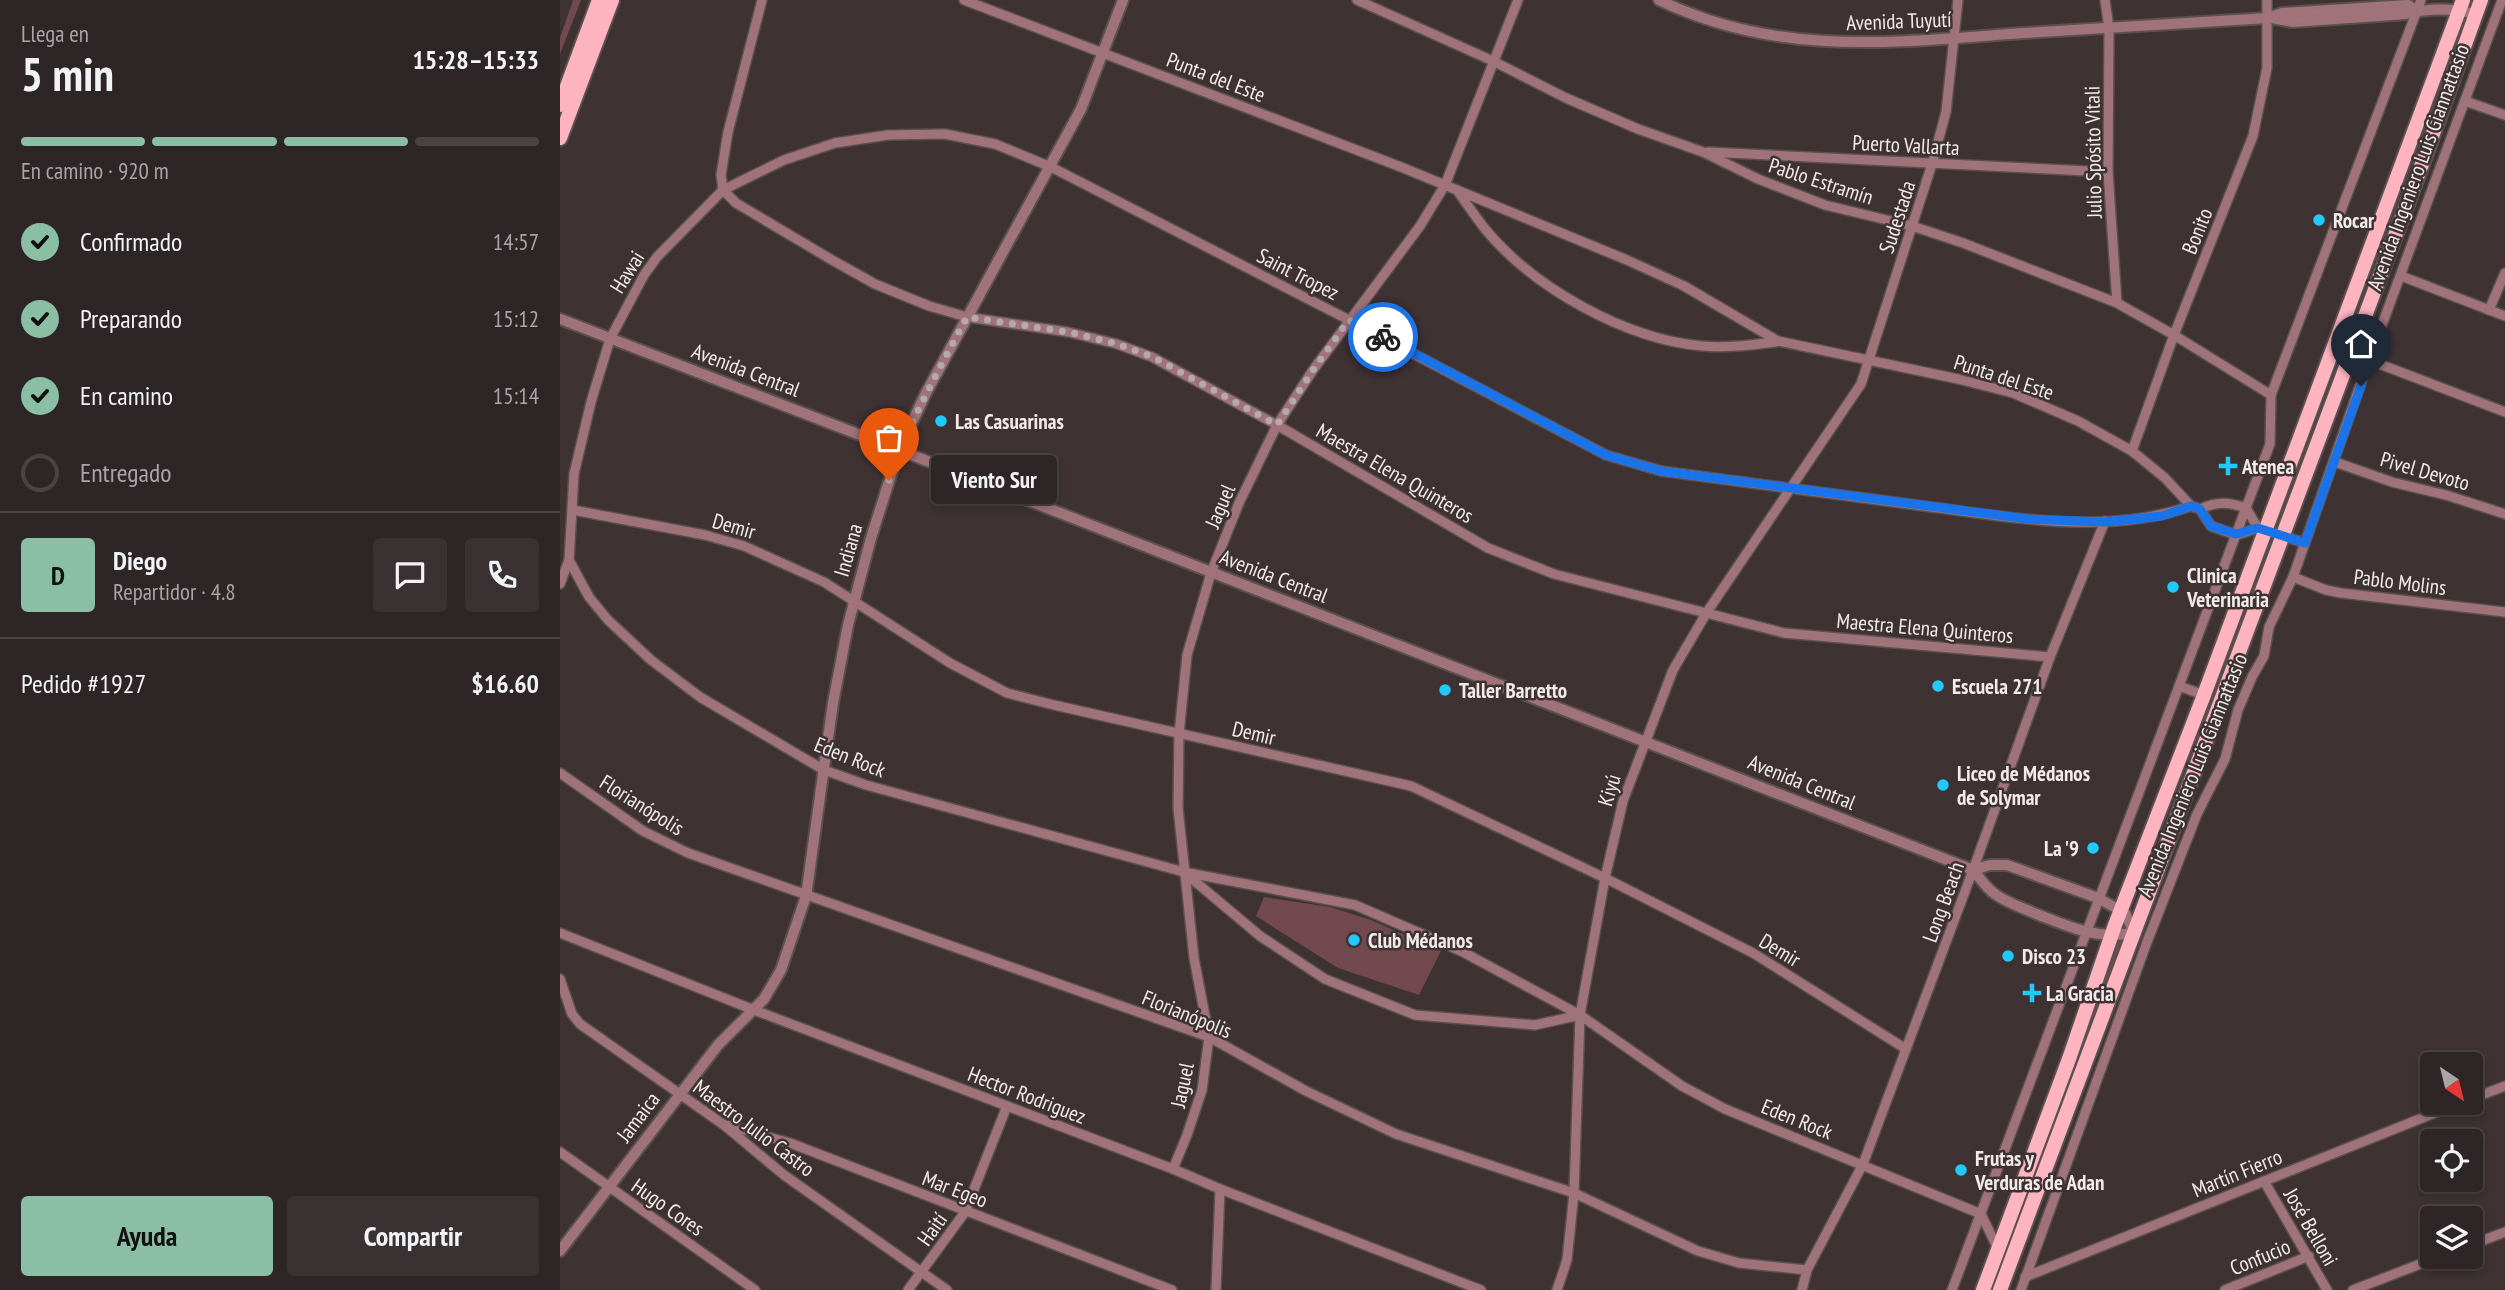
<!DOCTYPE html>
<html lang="es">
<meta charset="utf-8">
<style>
body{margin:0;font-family:"PT Sans Narrow",sans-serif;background:#3a3232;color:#f1f3f6;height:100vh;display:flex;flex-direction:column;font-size:26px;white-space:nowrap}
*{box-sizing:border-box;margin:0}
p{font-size:23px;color:#a7a5a7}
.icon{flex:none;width:38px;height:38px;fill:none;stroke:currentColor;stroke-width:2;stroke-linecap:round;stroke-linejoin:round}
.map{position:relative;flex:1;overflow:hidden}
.sheet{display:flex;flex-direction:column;background:#2e2626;width:560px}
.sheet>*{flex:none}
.needle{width:46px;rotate:145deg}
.controls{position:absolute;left:1860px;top:1052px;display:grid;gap:14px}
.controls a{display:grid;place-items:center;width:63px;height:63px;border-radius:7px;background:#2e2626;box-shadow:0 4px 10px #0003,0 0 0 2px #494343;font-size:35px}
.pin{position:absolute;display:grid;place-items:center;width:60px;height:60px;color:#fff;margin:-72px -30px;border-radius:50% 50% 50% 0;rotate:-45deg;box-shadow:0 0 7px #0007}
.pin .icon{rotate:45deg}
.courier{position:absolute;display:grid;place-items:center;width:70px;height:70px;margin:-35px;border:5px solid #1a73e8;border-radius:50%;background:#fff;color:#222;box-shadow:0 2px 9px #0007}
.bubble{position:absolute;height:49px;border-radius:7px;background:#2e2626;box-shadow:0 4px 10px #0003,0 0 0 2px #494343;font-size:23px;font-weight:700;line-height:49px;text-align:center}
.overview em{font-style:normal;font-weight:700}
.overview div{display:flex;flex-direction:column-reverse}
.overview{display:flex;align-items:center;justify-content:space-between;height:119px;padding:0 21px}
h1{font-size:46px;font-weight:700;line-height:52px}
.bar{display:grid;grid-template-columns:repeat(4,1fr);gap:10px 7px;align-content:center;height:84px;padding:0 21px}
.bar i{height:9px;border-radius:5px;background:#494343}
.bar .active{background:#8abfa5}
.bar p{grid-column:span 4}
.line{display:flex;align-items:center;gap:18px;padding:0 21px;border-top:2px solid #494343}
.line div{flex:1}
.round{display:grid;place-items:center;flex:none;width:74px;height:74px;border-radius:7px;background:#3a3232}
ol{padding:0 21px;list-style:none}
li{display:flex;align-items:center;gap:21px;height:77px}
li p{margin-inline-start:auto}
li .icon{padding:7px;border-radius:50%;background:#8abfa5;color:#111;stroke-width:4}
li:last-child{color:#a7a5a7}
li i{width:38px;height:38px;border:4px solid #494343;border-radius:50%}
.action{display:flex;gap:14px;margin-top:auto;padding:14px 21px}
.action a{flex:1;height:80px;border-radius:7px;background:#8abfa5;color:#111;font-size:28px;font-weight:700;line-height:80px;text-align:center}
.action a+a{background:#3a3232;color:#f1f3f6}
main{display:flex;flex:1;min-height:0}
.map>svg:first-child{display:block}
.green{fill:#734950}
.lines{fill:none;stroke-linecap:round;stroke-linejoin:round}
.minor-casing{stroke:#5b5050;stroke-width:12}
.tertiary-casing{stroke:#5b5050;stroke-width:14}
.primary-casing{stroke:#5b5050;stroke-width:18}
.minor{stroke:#a0737a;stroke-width:9}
.tertiary{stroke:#a0737a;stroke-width:10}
.primary{stroke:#feb5c0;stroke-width:14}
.done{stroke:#b4aaab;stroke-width:7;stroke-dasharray:0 12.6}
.route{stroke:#1a73e8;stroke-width:9}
.poi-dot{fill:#21c9fd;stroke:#3e3233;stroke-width:2.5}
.labels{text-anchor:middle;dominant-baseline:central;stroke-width:5;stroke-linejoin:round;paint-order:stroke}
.street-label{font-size:21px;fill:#f3ebeb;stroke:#3e3233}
.poi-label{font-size:21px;font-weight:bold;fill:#f3ebeb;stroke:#3e3233;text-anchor:start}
</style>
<main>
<section class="sheet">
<div class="overview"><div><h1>5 min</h1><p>Llega en</p></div><em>15:28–15:33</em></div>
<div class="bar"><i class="active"></i><i class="active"></i><i class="active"></i><i></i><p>En camino · 920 m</p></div>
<ol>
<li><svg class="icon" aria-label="check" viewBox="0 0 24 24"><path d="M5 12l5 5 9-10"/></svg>Confirmado<p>14:57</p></li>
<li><svg class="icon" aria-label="check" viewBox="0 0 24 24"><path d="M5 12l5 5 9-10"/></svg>Preparando<p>15:12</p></li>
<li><svg class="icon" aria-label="check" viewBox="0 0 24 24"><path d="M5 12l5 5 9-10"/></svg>En camino<p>15:14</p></li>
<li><i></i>Entregado</li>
</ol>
<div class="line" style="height:126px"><b class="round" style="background:#8abfa5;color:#111">D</b><div><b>Diego</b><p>Repartidor · 4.8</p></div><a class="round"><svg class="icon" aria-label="chat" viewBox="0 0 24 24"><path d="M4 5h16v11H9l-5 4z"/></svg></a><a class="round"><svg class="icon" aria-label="phone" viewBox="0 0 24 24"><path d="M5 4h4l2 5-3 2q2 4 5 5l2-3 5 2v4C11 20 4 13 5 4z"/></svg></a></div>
<div class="line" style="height:91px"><div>Pedido #1927</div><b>$16.60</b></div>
<div class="action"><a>Ayuda</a><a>Compartir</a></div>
</section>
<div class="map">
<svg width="1945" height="1290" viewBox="0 0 1945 1290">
<rect width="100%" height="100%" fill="#3e3233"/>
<g class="green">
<polygon points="13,0 21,0 0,54 0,38"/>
<polygon points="704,897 770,907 811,920 881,951 859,995 778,968 696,916"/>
<polygon points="1559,936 1565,936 1436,1290 1427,1290"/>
</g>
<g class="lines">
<g class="minor-casing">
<g id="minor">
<path d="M404,0L841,167L1067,260L1124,286L1218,341L1398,379L1453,393L1518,421L1572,451L1605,478L1631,506L1640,509C1658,501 1668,502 1686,508L1698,528"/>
<polyline points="797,0 933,61 1006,98 1078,129 1143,152 1198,179 1265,205 1352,226 1403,243 1557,303 1614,335 1711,395"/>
<polyline points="1545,0 1549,28 1548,172 1557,303"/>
<polyline points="1905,101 1945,115"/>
<polyline points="1148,152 1548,172"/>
<polyline points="163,190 176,203 272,260 315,284 369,306 407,317 508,332 557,344 592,357 717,425 928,548 994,574 1224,633 1490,657"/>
<polyline points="163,190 161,175 168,132 202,0"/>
<path d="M897,190C906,203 915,216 925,229C974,288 1065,339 1142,346C1167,348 1191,345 1216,342"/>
<polyline points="1841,276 1945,316"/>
<polyline points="1929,310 1945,273"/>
<polyline points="1809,360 1945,412"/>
<polyline points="1572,451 1614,335 1693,136 1707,68 1707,0"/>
<polyline points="1775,462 1832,482 1886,495 1945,514"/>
<polyline points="1640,509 1651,526 1676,535 1698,528 1745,543"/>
<polyline points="13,510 145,535 184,546 264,582 390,663 447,693 494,705 851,786 1045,878 1193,953 1346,1049"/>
<polyline points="9,560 29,597 48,620 91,660 140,697 264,770 306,785 624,872 795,905 901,951 1020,1015 1122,1086 1165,1109 1421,1214 1438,1249"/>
<polyline points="1733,577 1766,590 1781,593 1945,612"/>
<path d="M0,584L9,560L14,474L31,402L50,339L84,275L97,257L163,190L224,160L275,143L328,135L385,134L435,144L491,167L789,320L1046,455L1101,471C1186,483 1271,494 1356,505C1445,516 1543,537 1631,506"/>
<polyline points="1619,686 1644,695"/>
<polyline points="0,773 83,831 128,853 649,1037 746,1091 836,1134 1014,1193 1138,1251 1179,1263 1247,1270"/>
<polyline points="625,873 700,936 765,979 855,1015 975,1025 1020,1015"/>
<polyline points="0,933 194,1010 613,1169 660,1189 921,1290"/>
<polyline points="0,979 12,1014 20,1024 164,1125 224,1175 387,1290"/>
<polyline points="1911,1099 1945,1086"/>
<polyline points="166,1125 230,1143 612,1290"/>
<polyline points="0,1152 195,1290"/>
<polyline points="613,1169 627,1135 642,1090 649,1037 634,958 618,808 619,734 627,655 651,573 679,503 717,425 753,370 860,226 885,185 958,0"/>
<polyline points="1704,1181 1767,1290"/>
<polyline points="1911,1245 1945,1232"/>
<polyline points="1465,1277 1902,1102"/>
<polyline points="348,1290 405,1212 447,1106"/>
<polyline points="656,1290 660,1189"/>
<polyline points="997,1290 1007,1260 1014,1193 1020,1015 1045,878 1063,801 1113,670 1147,612 1301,384 1372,164 1386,112 1398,0"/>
<polyline points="1242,1290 1247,1270 1303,1164 1413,870 1490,657 1545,521"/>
<polyline points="1392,1290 1710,444 1711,395 1861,0"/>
<polyline points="1461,1290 1587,942 1637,814 1665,759 1678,710 1692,677 1704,656 1709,627 1733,577 1809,360 1942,0"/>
<polyline points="1665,1290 1749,1256"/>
<polyline points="1793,1290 1881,1256"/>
</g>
</g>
<g class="tertiary-casing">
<g id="tertiary">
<path d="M1099,0C1219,58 1336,42 1464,33C1545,28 1627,23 1708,18L1722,13L1848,5L1857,11"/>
<path d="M1712,18L1733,22L1846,14C1868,8 1894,8 1915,14"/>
<path d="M0,319L339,450L1413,870C1420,878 1426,888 1435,894C1447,903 1461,907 1474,913C1505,925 1540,942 1574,932L1565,913L1538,898L1447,865H1430L1413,870"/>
<polyline points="0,1251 158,1045 204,999 221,970 246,896 273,703 288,625 311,538 339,450 366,393 521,109 563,0"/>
</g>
</g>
<g class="primary-casing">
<g id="primary">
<polyline points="0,105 39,0"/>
<polyline points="0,138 52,0"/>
<polyline points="1423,1290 1509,1059 1555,925 1644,695 1903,0"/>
<polyline points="1440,1290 1865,156 1921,0"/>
</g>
</g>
<use href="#minor" class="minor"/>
<use href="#tertiary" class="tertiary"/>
<use href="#primary" class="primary"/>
</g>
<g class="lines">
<path class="done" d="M329,480C349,423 378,371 407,317L508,332L557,344L593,357L717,425L753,370L789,320L823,337"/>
<polyline class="route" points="823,337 1046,455 1101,471 1468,519 1545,522 1602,516 1631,506 1640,509 1651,526 1676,534 1698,528 1745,543 1801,386"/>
</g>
<g class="poi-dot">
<circle cx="1759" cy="220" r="7"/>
<circle cx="381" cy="421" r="7"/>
<path d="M1664.5 455.5h7v7h7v7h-7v7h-7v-7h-7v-7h7z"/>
<circle cx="1613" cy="587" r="7"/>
<circle cx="1378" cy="686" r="7"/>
<circle cx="885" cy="690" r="7"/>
<circle cx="1383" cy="785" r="7"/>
<circle cx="1533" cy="848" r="7"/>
<circle cx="794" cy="940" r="7"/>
<circle cx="1448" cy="956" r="7"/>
<path d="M1468.5 982.5h7v7h7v7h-7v7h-7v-7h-7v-7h7z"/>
<circle cx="1401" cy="1170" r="7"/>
</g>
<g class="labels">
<g class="street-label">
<text transform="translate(1339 21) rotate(-2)">Avenida Tuyutí</text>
<text transform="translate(656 77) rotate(21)">Punta del Este</text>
<text transform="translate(1346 145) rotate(3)">Puerto Vallarta</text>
<text transform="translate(1533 152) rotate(-91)">Julio Spósito Vitali</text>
<text transform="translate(1858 167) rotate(-70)">Avenida Ingeniero Luis Giannattasio</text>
<text transform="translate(1261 181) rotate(18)">Pablo Estramín</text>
<text transform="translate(1337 217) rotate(-72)">Sudestada</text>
<text transform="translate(1637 231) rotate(-68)">Bonito</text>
<text transform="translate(67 272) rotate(-58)">Hawai</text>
<text transform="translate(738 274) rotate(27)">Saint Tropez</text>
<text transform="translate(186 370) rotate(21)">Avenida Central</text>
<text transform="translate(1444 377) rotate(18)">Punta del Este</text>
<text transform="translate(1865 471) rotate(16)">Pivel Devoto</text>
<text transform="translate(835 473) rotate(30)">Maestra Elena Quinteros</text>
<text transform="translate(660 506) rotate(-67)">Jaguel</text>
<text transform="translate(174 526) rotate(16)">Demir</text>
<text transform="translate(288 550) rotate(-74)">Indiana</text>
<text transform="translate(714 576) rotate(21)">Avenida Central</text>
<text transform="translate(1840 582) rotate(7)">Pablo Molins</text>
<text transform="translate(1365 628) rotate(5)">Maestra Elena Quinteros</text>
<text transform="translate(694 733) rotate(13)">Demir</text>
<text transform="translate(290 757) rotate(22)">Eden Rock</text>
<text transform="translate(1632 775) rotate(-68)">Avenida Ingeniero Luis Giannattasio</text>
<text transform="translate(1242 782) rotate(22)">Avenida Central</text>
<text transform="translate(1049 790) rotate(-73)">Kiyú</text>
<text transform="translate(82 805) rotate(32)">Florianópolis</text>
<text transform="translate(1383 902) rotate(-70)">Long Beach</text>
<text transform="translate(1220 950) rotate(31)">Demir</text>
<text transform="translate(627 1014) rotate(22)">Florianópolis</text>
<text transform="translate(622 1085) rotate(-78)">Jaguel</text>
<text transform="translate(467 1095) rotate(21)">Hector Rodriguez</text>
<text transform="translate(78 1117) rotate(-53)">Jamaica</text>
<text transform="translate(1237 1119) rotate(22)">Eden Rock</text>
<text transform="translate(194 1128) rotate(37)">Maestro Julio Castro</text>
<text transform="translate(1677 1173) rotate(-22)">Martín Fierro</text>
<text transform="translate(395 1189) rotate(21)">Mar Egeo</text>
<text transform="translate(108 1207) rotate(35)">Hugo Cores</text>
<text transform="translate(1751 1227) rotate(60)">José Belloni</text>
<text transform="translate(372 1229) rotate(-55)">Haití</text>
<text transform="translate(1700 1257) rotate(-22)">Confucio</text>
</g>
<g class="poi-label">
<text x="1773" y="220">Rocar</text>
<text x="395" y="421">Las Casuarinas</text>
<text x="1682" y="466">Atenea</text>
<text x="1627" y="575">Clinica<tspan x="1627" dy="24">Veterinaria</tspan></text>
<text x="1392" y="686">Escuela 271</text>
<text x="899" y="690">Taller Barretto</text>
<text x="1397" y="773">Liceo de Médanos<tspan x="1397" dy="24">de Solymar</tspan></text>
<text x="1519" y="848" text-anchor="end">La '9</text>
<text x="808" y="940">Club Médanos</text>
<text x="1462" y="956">Disco 23</text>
<text x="1486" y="993">La Gracia</text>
<text x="1415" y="1158">Frutas y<tspan x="1415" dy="24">Verduras de Adan</tspan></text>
</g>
</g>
</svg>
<div class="controls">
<a><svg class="needle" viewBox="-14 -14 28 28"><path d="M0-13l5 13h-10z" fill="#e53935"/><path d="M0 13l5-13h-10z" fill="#a7a5a7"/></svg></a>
<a><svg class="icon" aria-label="locate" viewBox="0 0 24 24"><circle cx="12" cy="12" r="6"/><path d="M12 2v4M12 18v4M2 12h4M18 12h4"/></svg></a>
<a><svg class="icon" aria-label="layers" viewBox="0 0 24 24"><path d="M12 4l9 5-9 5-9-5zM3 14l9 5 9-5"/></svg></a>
</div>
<div class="pin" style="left:329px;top:480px;background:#ea580c"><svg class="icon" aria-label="bag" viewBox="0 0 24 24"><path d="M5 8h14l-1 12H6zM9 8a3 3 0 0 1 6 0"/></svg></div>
<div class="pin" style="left:1801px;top:386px;background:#1f2937"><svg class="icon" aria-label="home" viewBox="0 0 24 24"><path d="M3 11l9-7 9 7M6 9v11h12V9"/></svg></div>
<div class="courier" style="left:823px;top:337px"><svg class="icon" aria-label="bike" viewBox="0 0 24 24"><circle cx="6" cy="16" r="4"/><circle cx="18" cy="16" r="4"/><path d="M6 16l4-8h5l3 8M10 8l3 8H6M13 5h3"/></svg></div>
<div class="bubble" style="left:371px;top:455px;width:126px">Viento Sur</div>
</div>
</main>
